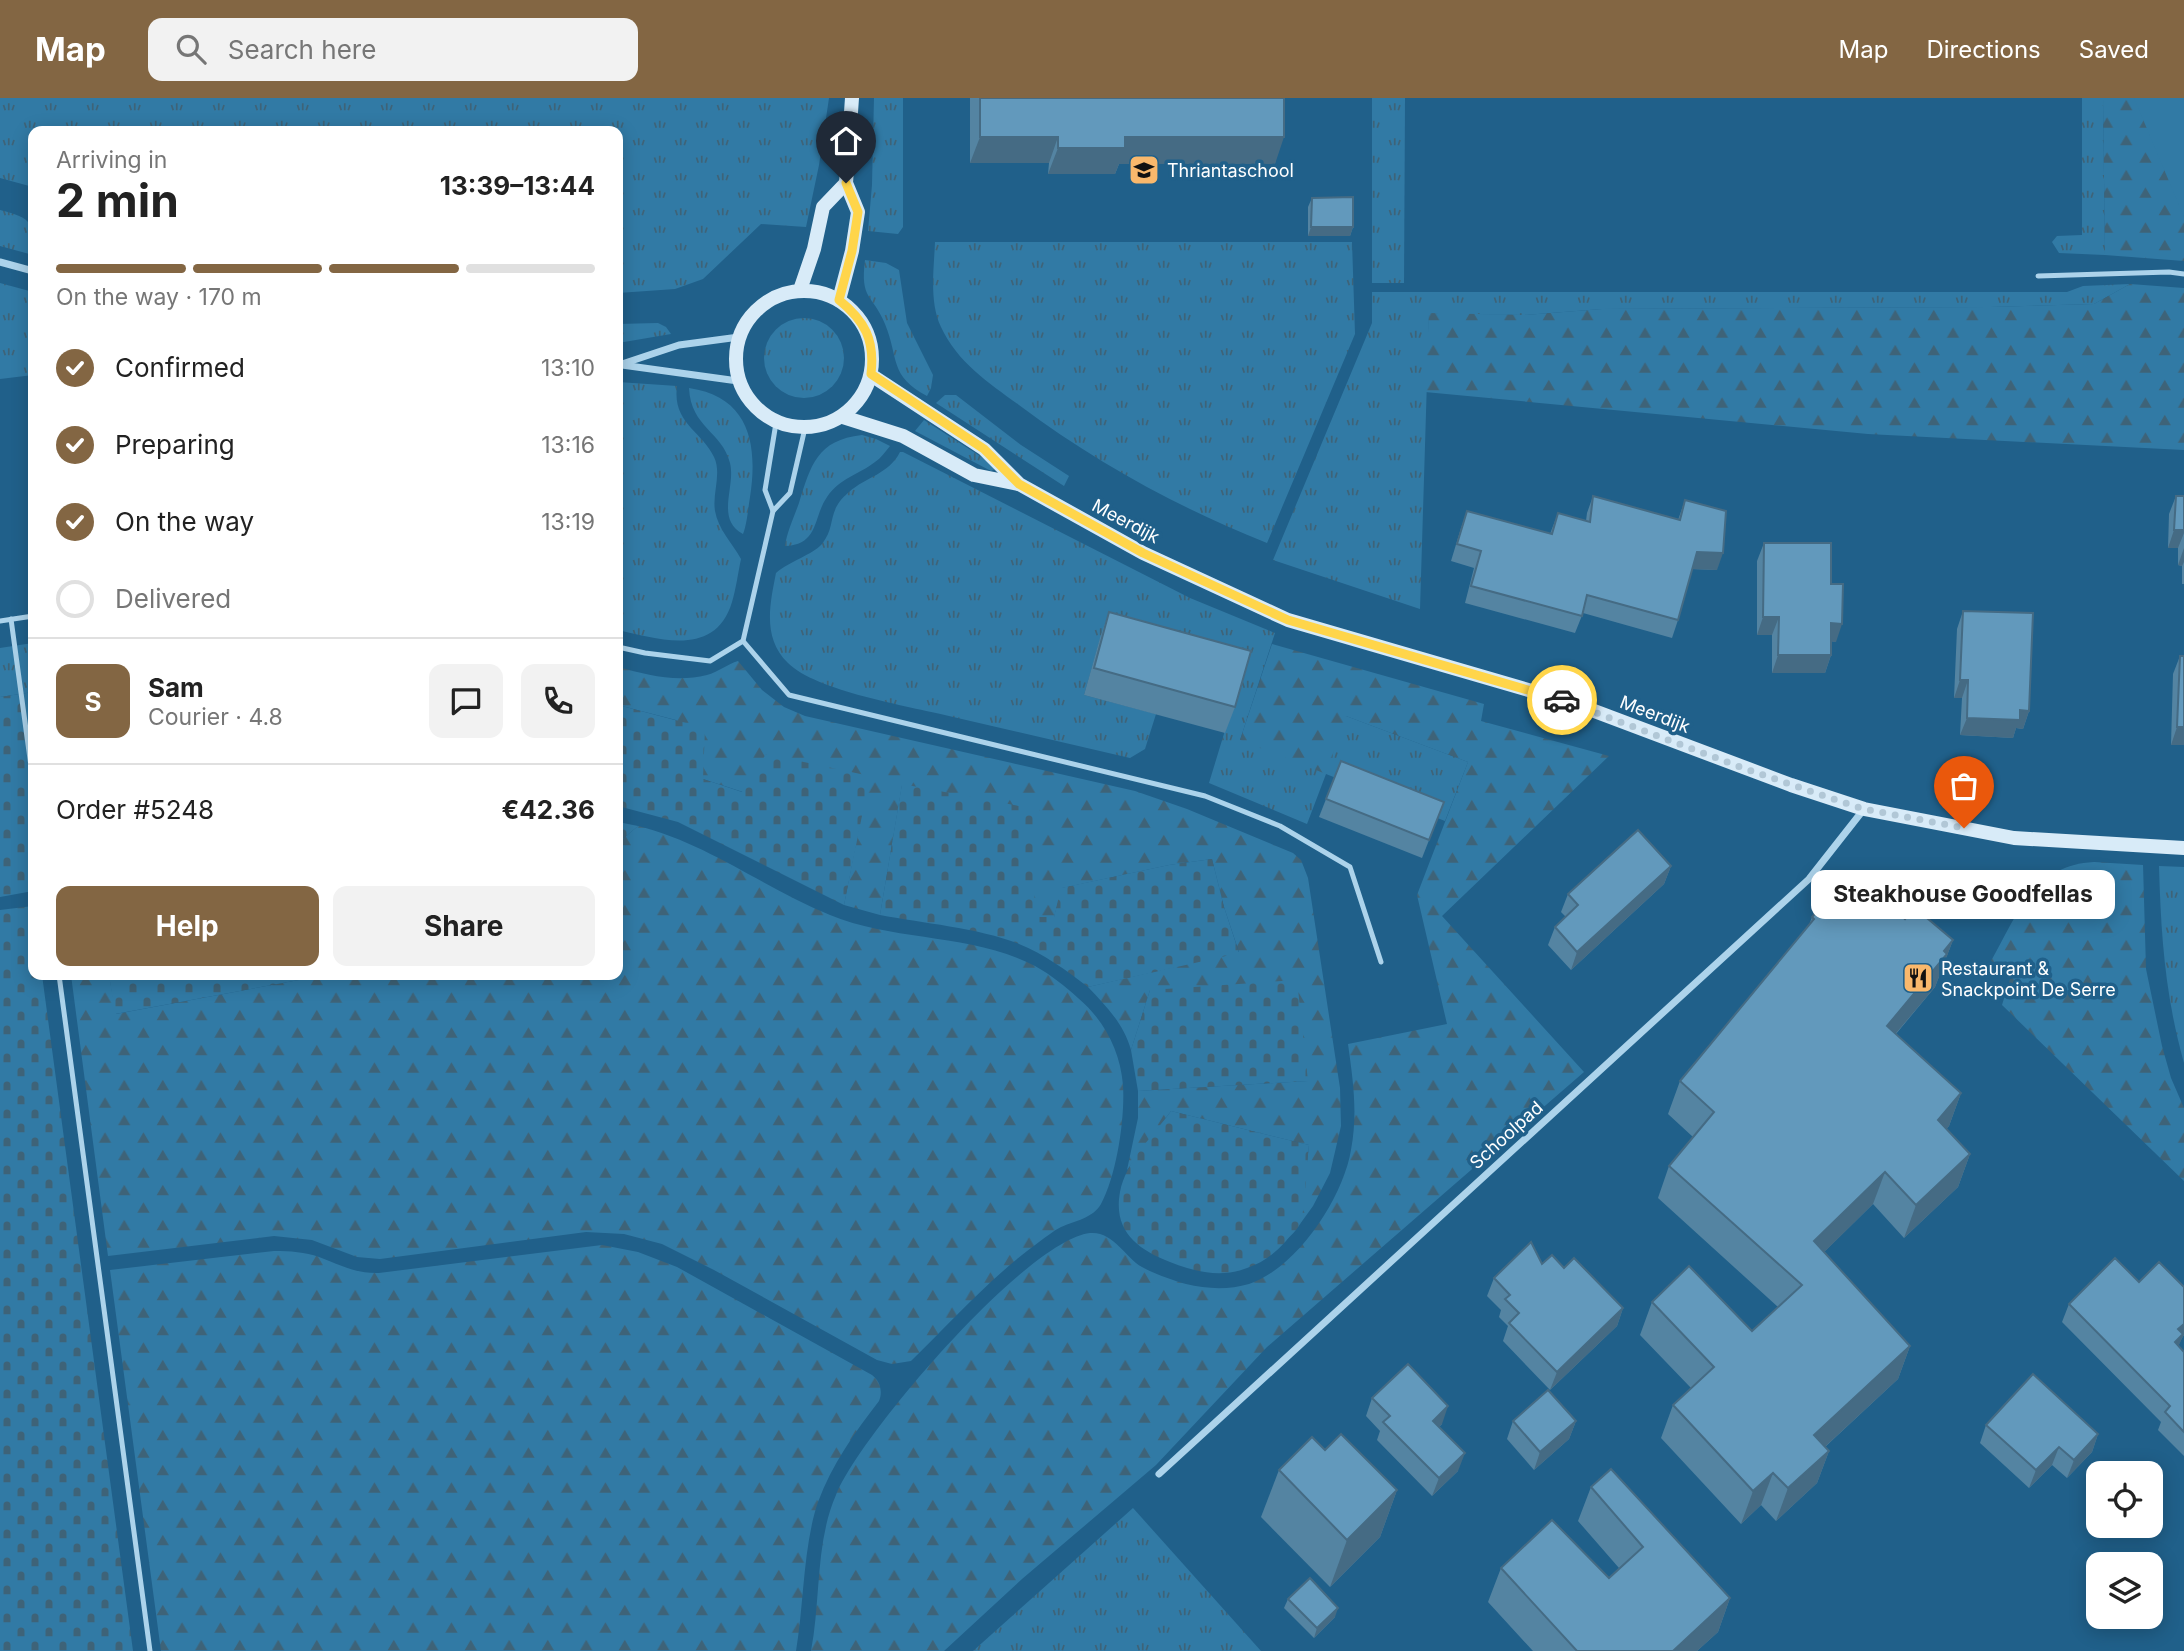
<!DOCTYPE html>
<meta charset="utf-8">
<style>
body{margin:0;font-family:Inter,sans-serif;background:#f2f2f2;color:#222;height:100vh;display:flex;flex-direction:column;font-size:26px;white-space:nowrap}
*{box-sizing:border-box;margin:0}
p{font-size:23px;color:#767676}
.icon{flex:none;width:38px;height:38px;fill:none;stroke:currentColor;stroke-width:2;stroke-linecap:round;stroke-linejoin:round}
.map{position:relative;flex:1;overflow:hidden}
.details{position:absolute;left:28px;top:28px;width:595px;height:854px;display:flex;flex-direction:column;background:#fff;border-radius:14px;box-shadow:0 4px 18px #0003}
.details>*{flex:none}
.controls{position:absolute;left:2086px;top:1363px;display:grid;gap:14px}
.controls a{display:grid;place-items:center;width:77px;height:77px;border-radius:14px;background:#fff;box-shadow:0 4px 18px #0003;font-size:35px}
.pin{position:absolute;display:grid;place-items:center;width:60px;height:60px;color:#fff;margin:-72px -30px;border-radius:50% 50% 50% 0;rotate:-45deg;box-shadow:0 0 7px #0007}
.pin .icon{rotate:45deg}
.courier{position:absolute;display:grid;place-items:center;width:70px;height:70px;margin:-35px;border:5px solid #ffd54a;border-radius:50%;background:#fff;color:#222;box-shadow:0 2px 9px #0007}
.bubble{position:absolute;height:49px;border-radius:14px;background:#fff;box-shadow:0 4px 18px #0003;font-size:23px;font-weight:700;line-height:49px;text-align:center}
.summary em{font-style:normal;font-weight:700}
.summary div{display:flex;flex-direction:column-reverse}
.summary{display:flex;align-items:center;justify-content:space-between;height:119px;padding:0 28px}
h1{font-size:46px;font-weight:700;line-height:52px}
.bar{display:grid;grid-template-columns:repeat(4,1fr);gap:10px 7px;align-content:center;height:84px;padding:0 28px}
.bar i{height:9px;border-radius:5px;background:#e0e0e0}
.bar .current{background:#836643}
.bar p{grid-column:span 4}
.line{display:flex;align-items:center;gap:18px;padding:0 28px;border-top:2px solid #e0e0e0}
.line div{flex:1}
.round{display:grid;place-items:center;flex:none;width:74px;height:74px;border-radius:14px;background:#f2f2f2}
ol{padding:0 28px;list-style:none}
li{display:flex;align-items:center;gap:21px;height:77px}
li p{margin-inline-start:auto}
li .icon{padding:7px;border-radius:50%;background:#836643;color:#fff;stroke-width:4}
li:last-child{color:#767676}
li i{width:38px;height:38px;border:4px solid #e0e0e0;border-radius:50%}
.primary-button{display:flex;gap:14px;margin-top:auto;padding:14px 28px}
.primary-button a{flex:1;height:80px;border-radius:14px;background:#836643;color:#fff;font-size:28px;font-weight:700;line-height:80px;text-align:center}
.primary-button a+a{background:#f2f2f2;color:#222}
header{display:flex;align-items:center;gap:42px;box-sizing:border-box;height:98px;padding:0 35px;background:#836643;color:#fff}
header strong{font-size:33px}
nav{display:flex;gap:38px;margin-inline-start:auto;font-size:24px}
.search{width:490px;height:63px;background:#f2f2f2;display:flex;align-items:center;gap:18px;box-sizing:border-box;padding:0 24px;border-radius:14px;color:#767676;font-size:26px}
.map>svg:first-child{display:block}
.grass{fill:url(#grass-tufts)}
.forest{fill:url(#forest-firs)}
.cemetery{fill:url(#cemetery-stones)}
.garden{fill:#317aa5}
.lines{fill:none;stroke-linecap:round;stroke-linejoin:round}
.lane{stroke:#acd3eb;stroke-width:5}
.street{stroke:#acd3eb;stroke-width:7}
.secondary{stroke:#d8ebf8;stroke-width:14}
.wall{fill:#5484a2}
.shaded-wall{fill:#456b84}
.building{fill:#6299bc;stroke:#456b84;stroke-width:2}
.done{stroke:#b1c7d6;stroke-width:7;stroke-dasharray:0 12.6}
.route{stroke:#ffd54a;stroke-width:9}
.labels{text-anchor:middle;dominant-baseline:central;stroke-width:7;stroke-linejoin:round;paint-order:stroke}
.poi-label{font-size:18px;fill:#fff;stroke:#20608a;text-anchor:start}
.street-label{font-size:18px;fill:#fff;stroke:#20608a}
</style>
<header>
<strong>Map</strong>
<div class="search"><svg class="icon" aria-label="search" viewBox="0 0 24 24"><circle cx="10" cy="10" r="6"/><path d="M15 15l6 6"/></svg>Search here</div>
<nav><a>Map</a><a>Directions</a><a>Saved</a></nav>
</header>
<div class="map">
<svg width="2184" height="1553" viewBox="0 0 2184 1553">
<defs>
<pattern id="grass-tufts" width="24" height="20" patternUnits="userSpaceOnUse" patternTransform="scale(1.75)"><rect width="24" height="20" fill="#317aa5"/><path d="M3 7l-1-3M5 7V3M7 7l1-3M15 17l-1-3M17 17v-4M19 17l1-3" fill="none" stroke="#3e6378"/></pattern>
<pattern id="forest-firs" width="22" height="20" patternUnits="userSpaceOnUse" patternTransform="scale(1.75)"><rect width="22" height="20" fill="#317aa5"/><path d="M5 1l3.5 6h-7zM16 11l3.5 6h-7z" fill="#3e6378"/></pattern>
<pattern id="cemetery-stones" width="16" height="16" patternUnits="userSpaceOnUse" patternTransform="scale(1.75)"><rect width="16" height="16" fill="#317aa5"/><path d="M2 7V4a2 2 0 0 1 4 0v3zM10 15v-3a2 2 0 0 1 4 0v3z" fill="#3e6378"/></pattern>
</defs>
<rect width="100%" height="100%" fill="#20608a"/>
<g class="grass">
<polygon points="0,0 829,0 819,67 806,129 761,126 703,181 675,191 618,195 618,33 33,33 33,89 0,80"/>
<polygon points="874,0 903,0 903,129 898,136 868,133 872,87"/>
<polygon points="1372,0 1405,0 1404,185 1372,185"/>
<polygon points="2082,0 2103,0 2105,157 2059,155 2052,144 2057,138 2082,137"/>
<path d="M0,112C33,121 33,123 33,157L0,148Z"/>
<path d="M935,144H1352L1355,236L1267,445C1179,410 1095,364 1019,307C989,285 957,264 941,229C929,204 934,171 935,144Z"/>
<path d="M865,162L886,165L899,172L907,225L933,277L931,290L927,298C889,278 899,260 885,226C872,195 860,202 865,162Z"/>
<polygon points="0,185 33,194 33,277 0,281"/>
<polygon points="2130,186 2094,206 1990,209 1602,211 1525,217 1429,216 1420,511 1273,462 1372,225 1372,194 2067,194 2083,188"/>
<circle cx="804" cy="260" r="40"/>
<polygon points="658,225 666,229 671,236 618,245 618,226"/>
<path d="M618,284L677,288C672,325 702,333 714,359C722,376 712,395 715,413C718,431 732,445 741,461C738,475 736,491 732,504C715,560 659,541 618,532Z"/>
<path d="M689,290C750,299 758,347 750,399C748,411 747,426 743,436C715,421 736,389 730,365C722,333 691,330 689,290Z"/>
<polygon points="945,297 956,297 1021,347 1069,378 1064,388 936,305"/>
<polygon points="924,322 994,367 995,371 991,373 915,333"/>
<path d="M862,337L876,341L890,348C885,354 881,360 875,364C858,377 840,380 827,399C813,419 819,447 785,448C787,434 794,419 799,405C811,367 817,342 862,337Z"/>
<path d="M900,354H903L1190,500L1275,535L1240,642L1346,618L1468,664L1445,723L1326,676L1307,726L1209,685L1241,580L1100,541L1084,597L1156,616L1145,651L1130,660C1070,646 1009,632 949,618C908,608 816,593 788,565C762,540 770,506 776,475C790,463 812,457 822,446C837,427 826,413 849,394C866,379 889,376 900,354Z"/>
<polygon points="33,545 33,594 0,599 0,550"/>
<path d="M2159,768L2184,769V965C2165,897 2161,838 2159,768Z"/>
<polygon points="1133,1410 1261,1553 973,1553"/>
</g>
<g class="forest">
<polygon points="2103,0 2184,0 2184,163 2105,157"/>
<polygon points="2130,186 2184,190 2184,352 1868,336 1425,294 1429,215 1525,217 1602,211 1990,209 2094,206"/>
<path d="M1272,546L1484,606L1481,623L1609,658L1442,818L1584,974L1267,1249L1156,1367L1022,1481L944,1553H811C821,1502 815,1445 836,1397C860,1337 1027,1142 1090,1135C1113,1133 1125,1159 1142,1169C1154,1176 1172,1182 1186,1186C1206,1191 1229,1192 1249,1186C1297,1170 1343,1100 1351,1052C1358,1015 1353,982 1348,946L1447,926L1417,797L1468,664L1346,618L1326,676L1240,642Z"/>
<path d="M738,563L762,592L784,609L805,618L1135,693L1187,711L1293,755L1301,762L1308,780L1340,990L1341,1028L1330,1075L1313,1108L1300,1126L1309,1047L1171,1013L1127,1072L1138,1020V993L1308,983L1150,892L1131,952C1124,926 1106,908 1088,889L1239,854L1224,809L1212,761L1169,767L1062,790L1054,819H1033L902,687L880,817L844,807L869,678L743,694L703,681L676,622L618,607V569C648,577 676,585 707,577C718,574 728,566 738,563Z"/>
<path d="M638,728C707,745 764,790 830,817C895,844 972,835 1035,868C1051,877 1065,888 1078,900C1104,922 1120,952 1123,987C1125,1020 1117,1076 1101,1106C1093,1120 1075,1123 1061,1129C1053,1133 1046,1139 1039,1144C992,1178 953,1222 911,1263L892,1266L877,1262L714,1172L662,1146L624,1136L586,1134L380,1161L357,1159L312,1142L274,1138L108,1158L71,877H109L116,916L326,877H618V745Z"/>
<path d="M2094,764L2143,767L2146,871L2162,948L2171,980L2184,1010V1083L2002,907L2011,878L1991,863C2017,817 2033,767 2094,764Z"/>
<path d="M602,1147L638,1154L677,1169L872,1277C880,1283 883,1293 879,1303C855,1334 832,1366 818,1404C803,1448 804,1506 796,1553H161L110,1172L274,1153C290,1153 305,1154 319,1159C340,1167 357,1176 379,1175Z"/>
</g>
<g class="cemetery">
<polygon points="33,594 33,793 0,799 0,599"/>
<polygon points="618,607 705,630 703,681 742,694 766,656 870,678 844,807 678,724 618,708"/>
<path d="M902,686L1040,712L1033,819H1054L1061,790L1169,767L1212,761L1224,809L1239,855L1088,889C1066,872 1044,856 1019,846C980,830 921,825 880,817Z"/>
<polygon points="618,724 638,728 618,745"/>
<polygon points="33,808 33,877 42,877 133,1553 0,1553 0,812"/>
<polygon points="109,877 326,877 115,916"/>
<polygon points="1297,882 1308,983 1138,993 1131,952 1150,892"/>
<path d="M1171,1013L1309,1047C1307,1063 1305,1115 1300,1126C1297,1132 1290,1138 1286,1143C1275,1155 1263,1165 1247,1170C1221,1180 1195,1174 1170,1164C1137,1151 1113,1133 1120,1094C1126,1063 1153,1038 1171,1013Z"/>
</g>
<polygon class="garden" points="2134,0 2184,0 2184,119"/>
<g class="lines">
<g class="lane">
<polyline points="2038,178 2169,174 2184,176"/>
<polyline points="773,413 765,392 776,325"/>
<polyline points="11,521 33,683"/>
<polyline points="0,523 33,518"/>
<polyline points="743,543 789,597 1205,698 1280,728 1350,769 1381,864"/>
<polyline points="618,549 645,555 710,563 743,543 773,413 790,395 805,330"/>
<polyline points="59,877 150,1553"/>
</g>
<g class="street">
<polyline points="0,164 33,173"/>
<polyline points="619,267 679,247 739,239"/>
<polyline points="622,267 738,283"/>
<polyline points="1159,1376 1809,781 1864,711"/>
</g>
<g class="secondary">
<polyline points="800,192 814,151 823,109 846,85"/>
<circle cx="804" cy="261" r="68"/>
<polyline points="839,202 852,153 858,114 846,85 852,0"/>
<polyline points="871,277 984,351 1019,386 1143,455 1288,522 1573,605 1791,687 1864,711 2014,740 2184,750"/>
<polyline points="843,319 903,338 974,377 1018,386"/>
</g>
</g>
<g class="wall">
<polygon points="970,0 1284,0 1275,66 1119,66 1115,76 1048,76 1049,65 970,65"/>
<polygon points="1312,100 1353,129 1350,138 1308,138 1308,109"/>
<polygon points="1593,398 1678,422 1685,402 1717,472 1692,471 1678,522 1672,540 1583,515 1575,535 1465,505 1474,470 1451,463 1461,430 1467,413 1550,436 1558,415 1586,423 1587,415"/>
<polygon points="2176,398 2184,398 2184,486 2182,486 2182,468 2178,467 2178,450 2168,450 2169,416"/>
<polygon points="1764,445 1831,486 1836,544 1831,543 1831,557 1825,575 1772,575 1772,537 1757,537 1757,463"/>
<polygon points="1963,513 2029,613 2023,631 2016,630 2013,640 1960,637 1962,600 1954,600 1957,531"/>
<polygon points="1109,514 1235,609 1225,635 1084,597 1100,540"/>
<polygon points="2180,558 2184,558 2184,647 2171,647 2173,576"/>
<polygon points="1341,663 1444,704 1422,760 1319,719"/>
<polygon points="1671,768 1664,786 1571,872 1548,847 1555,829 1566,819 1561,814 1568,796"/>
<polygon points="1812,819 1905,821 1953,842 1935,889 1896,936 1961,995 1949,1028 1946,1031 1970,1056 1958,1089 1904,1140 1873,1106 1824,1154 1910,1248 1898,1281 1825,1349 1829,1353 1817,1385 1776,1423 1761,1407 1741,1426 1661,1340 1673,1307 1691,1290 1640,1237 1652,1204 1752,1233 1778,1209 1658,1100 1669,1068 1693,1039 1668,1016 1680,983 1809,827"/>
<polygon points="1542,1166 1564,1170 1623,1210 1617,1228 1550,1292 1503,1243 1508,1228 1499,1219 1501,1212 1487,1198 1494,1180"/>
<polygon points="2139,1184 2184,1189 2184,1237 2182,1240 2178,1248 2184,1254 2184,1358 2158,1332 2161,1324 2062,1224 2069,1206"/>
<polygon points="1372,1300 1442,1326 1439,1329 1458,1373 1432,1398 1377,1342 1380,1333 1366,1318"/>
<polygon points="1513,1323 1576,1323 1569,1341 1534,1372 1507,1341"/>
<polygon points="1986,1327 2098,1336 2092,1354 2067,1380 2052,1367 2029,1390 1980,1345"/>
<polygon points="1279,1372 1397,1392 1380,1439 1330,1489 1261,1419"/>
<polygon points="1591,1389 1730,1500 1718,1534 1697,1553 1533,1553 1488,1504 1501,1470 1609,1480 1619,1470 1578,1423"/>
<polygon points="1288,1501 1335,1519 1314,1540 1284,1510"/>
</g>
<g class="shaded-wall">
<polygon points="980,39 1058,39 1049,65 970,65"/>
<polygon points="1125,39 1284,39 1275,66 1119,66 1115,76 1048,76 1058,50"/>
<polygon points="1311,129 1353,129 1350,138 1308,138"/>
<polygon points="2174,432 2184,432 2184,435 2178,450 2168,450"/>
<polygon points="2184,450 2184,464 2182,468 2178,467"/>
<polygon points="1697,454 1723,455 1717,472 1691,471"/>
<polygon points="1763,519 1779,519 1772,537 1757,537"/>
<polygon points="1831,525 1842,526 1836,544 1825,543"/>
<polygon points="1778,557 1831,557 1825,575 1772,575"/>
<polygon points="1960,582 1968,582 1962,600 1954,600"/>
<polygon points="2020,612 2029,613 2023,631 2016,630 2013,640 1960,637 1967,620"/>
<polygon points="2177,629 2184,629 2184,647 2171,647"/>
<polygon points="1671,768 1664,786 1571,872 1577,854"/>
<polygon points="1953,842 1935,889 1875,960 1887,928"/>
<polygon points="1961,995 1949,1028 1926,1055 1938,1022"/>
<polygon points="1970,1056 1958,1089 1904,1140 1916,1107"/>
<polygon points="1885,1074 1873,1106 1802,1176 1814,1143"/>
<polygon points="1623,1210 1617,1228 1550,1292 1557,1274"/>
<polygon points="2184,1226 2184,1237 2182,1240 2176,1254 2168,1262 2178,1231"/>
<polygon points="1910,1248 1898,1281 1802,1370 1814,1337"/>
<polygon points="1448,1308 1442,1326 1426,1341 1433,1323"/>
<polygon points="1576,1323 1569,1341 1534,1372 1540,1354"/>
<polygon points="2098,1336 2092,1354 2067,1380 2074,1362"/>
<polygon points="2059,1349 2052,1367 2029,1390 2036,1372"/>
<polygon points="1829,1353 1817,1385 1776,1423 1788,1390"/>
<polygon points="1465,1355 1458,1373 1432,1398 1439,1380"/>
<polygon points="1773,1375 1761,1407 1741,1426 1753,1393"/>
<polygon points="1397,1392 1380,1439 1330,1489 1347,1442"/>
<polygon points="1730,1500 1718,1534 1697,1553 1673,1553"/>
<polygon points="1338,1510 1335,1519 1314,1540 1317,1530"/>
</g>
<g class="building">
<polygon points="980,0 1284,0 1284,39 1125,39 1125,50 1058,50 1058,39 980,39"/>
<polygon points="1353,99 1353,129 1311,129 1312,100"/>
<polygon points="1593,398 1680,422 1685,402 1726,413 1723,455 1697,454 1678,522 1587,497 1582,518 1471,488 1481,453 1457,446 1467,413 1552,436 1558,415 1590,424"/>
<polygon points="2176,398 2184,398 2184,432 2174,432"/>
<polygon points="1764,445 1831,445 1831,486 1843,486 1842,526 1831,525 1831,557 1778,557 1779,519 1763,519"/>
<polygon points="1963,513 2033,515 2029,613 2020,612 2020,622 1967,620 1968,582 1960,582"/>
<polygon points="1109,514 1251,553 1235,609 1094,570"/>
<polygon points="2180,558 2184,558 2184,629 2177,629"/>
<polygon points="1341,663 1444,704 1429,742 1326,701"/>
<polygon points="1638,732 1671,768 1577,854 1555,829 1578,807 1568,796"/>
<polygon points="1850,774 1905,821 1915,810 1953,842 1944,853 1947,856 1887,928 1961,995 1938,1022 1970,1056 1916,1107 1885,1074 1814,1143 1910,1248 1814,1337 1829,1353 1788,1390 1773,1375 1753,1393 1673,1307 1714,1269 1652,1204 1689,1168 1752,1233 1802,1187 1669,1068 1714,1014 1680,983 1814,821 1812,819"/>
<polygon points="1531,1144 1542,1166 1552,1157 1564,1170 1574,1160 1623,1210 1557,1274 1509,1225 1519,1215 1505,1201 1510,1197 1494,1180"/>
<polygon points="2115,1160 2139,1184 2159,1164 2184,1189 2184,1226 2178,1231 2183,1236 2175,1244 2184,1254 2184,1334 2165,1314 2170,1308 2069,1206"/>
<polygon points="1408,1266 1448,1308 1433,1323 1465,1355 1439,1380 1383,1324 1390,1318 1372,1300"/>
<polygon points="2033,1276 2098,1336 2074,1362 2059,1349 2036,1372 1986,1327"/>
<polygon points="1548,1292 1576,1323 1540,1354 1513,1323"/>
<polygon points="1341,1336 1397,1392 1347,1442 1279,1372 1312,1339 1325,1352"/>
<polygon points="1611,1371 1730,1500 1673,1553 1577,1553 1501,1470 1552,1422 1609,1480 1643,1449 1591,1389"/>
<polygon points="1310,1480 1338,1510 1317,1530 1288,1501"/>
</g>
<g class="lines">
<polyline class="done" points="1562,602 1743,670 1839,703 1864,711 1964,730"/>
<path class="route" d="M846,85L858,114L852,153L839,202C865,223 875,242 871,276L984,351L1019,386L1143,455L1288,522L1562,602"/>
</g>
<defs>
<g id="school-square" transform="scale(1.575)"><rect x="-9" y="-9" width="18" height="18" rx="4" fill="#f9b86c" stroke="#20608a"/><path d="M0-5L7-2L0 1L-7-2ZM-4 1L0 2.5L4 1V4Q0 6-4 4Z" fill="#111"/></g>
<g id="restaurant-square" transform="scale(1.575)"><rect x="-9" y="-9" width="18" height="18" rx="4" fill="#f9b86c" stroke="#20608a"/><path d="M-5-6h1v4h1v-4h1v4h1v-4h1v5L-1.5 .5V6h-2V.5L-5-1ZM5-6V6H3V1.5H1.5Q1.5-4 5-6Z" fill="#111"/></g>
</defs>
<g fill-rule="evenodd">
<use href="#school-square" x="1144" y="72"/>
<use href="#restaurant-square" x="1918" y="880"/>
</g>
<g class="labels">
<g class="poi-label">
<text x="1167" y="72">Thriantaschool</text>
<text x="1941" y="870">Restaurant &amp;<tspan x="1941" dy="21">Snackpoint De Serre</tspan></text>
</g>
<g class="street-label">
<text transform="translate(1126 423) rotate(28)">Meerdijk</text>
<text transform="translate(1655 616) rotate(21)">Meerdijk</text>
<text transform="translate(1506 1037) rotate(-42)">Schoolpad</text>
</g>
</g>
</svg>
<div class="controls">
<a><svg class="icon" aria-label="locate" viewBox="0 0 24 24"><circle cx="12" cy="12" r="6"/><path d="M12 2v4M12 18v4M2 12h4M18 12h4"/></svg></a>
<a><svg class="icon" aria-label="layers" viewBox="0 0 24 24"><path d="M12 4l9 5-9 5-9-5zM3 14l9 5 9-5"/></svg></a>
</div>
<div class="pin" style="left:1964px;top:730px;background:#ea580c"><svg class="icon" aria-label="bag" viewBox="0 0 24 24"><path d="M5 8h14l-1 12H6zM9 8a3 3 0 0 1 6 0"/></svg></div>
<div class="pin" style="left:846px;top:85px;background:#1f2937"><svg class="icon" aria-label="home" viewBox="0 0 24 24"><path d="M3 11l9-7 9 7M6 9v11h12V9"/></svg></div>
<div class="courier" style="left:1562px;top:602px"><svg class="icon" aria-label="car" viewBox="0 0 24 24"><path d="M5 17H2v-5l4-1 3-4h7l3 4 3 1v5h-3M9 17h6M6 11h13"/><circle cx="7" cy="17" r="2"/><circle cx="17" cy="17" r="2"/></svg></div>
<div class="bubble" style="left:1811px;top:772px;width:304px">Steakhouse Goodfellas</div>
<section class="details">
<div class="summary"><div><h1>2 min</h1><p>Arriving in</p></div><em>13:39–13:44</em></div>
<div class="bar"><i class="current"></i><i class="current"></i><i class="current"></i><i></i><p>On the way · 170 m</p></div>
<ol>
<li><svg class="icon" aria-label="check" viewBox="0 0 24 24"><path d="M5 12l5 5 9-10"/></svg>Confirmed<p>13:10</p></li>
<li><svg class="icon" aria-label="check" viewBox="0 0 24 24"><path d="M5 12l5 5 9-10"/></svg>Preparing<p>13:16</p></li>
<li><svg class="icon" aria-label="check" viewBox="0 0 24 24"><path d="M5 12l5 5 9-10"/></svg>On the way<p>13:19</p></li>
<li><i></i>Delivered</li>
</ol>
<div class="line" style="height:126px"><b class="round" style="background:#836643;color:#fff">S</b><div><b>Sam</b><p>Courier · 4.8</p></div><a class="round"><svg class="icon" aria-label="chat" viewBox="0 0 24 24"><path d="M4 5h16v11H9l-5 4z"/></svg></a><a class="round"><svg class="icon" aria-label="phone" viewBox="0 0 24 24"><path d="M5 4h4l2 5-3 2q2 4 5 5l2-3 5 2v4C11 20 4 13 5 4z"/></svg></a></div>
<div class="line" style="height:91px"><div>Order #5248</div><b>€42.36</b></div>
<div class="primary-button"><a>Help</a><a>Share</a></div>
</section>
</div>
